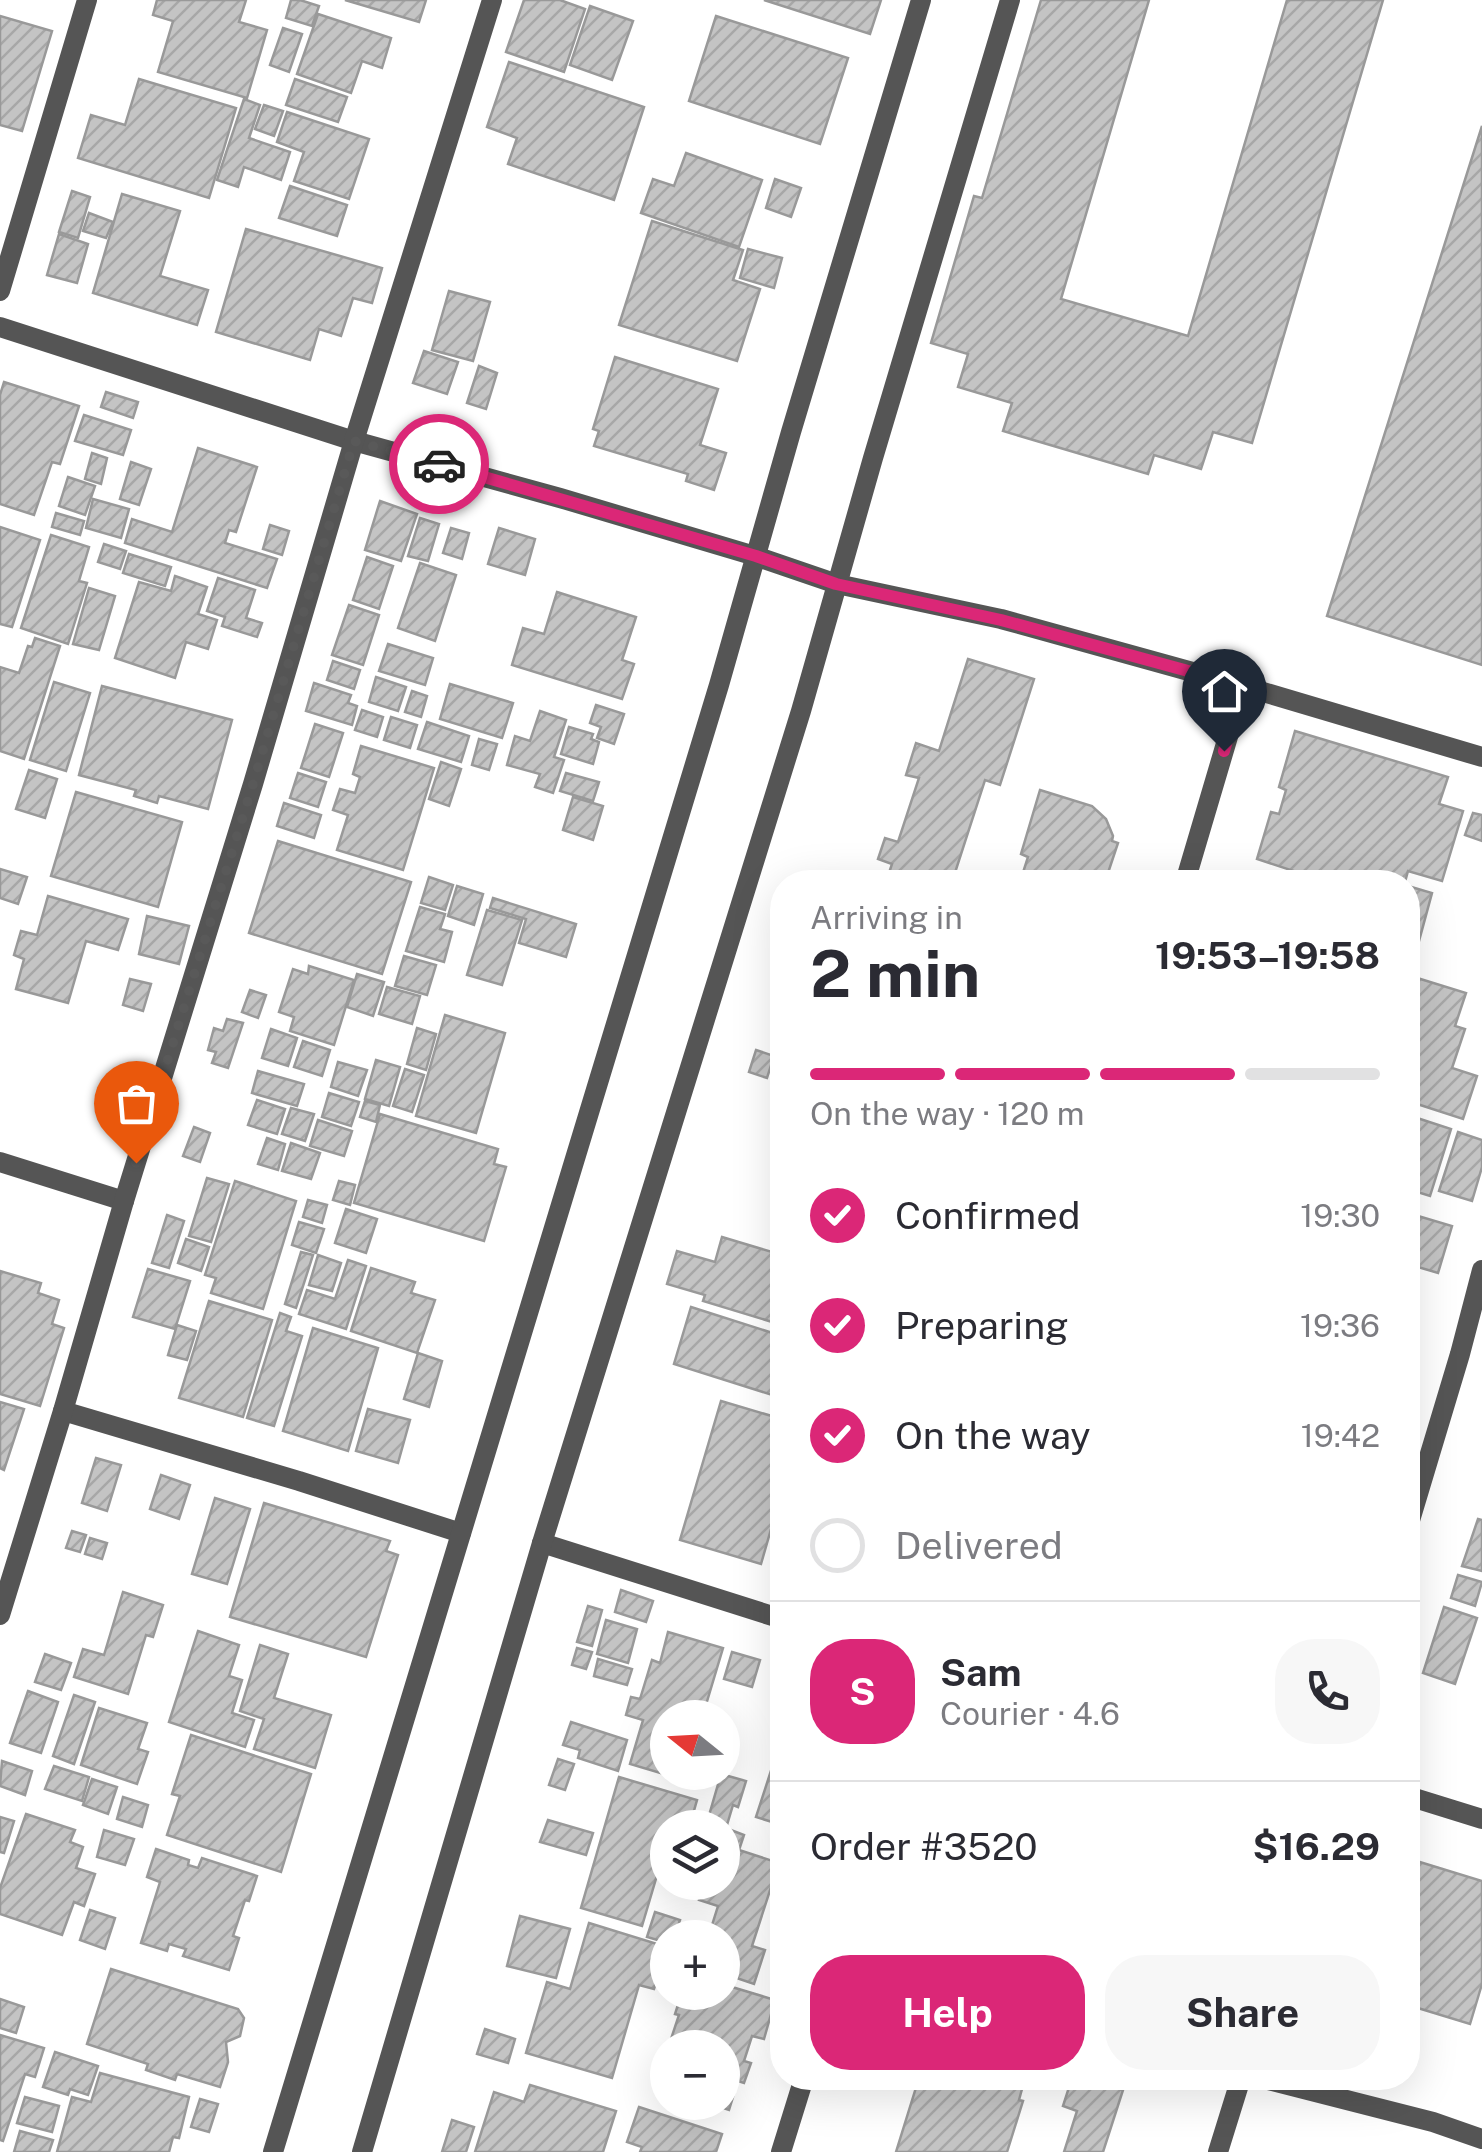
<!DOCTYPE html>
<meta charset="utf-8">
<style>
body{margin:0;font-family:"Public Sans",sans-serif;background:#f7f7f7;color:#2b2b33;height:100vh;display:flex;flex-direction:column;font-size:38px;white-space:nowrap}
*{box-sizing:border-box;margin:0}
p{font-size:32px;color:#7c7c81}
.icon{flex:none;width:55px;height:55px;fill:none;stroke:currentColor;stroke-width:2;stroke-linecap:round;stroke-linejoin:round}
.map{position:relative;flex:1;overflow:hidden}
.panel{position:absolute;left:770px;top:870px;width:650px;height:1220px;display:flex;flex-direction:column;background:#fff;border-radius:40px;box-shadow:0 10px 40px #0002}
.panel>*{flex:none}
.needle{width:65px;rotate:288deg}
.fabs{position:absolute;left:650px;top:1700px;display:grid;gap:20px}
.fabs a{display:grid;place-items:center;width:90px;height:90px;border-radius:50%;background:#fff;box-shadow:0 10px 40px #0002;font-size:50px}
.pin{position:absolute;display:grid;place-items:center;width:85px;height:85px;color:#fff;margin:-102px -42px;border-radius:50% 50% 50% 0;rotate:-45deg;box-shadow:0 0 10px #0007}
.pin .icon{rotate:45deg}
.courier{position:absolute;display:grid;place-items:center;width:100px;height:100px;margin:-50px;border:8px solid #db2777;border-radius:50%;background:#fff;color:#222;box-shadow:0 2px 12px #0007}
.headline em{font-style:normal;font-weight:700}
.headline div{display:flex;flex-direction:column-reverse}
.headline{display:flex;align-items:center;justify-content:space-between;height:170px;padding:0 40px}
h1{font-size:65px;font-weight:700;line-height:75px}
.bar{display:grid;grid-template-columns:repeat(4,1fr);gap:15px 10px;align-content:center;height:120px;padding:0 40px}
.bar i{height:12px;border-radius:8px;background:#e1e1e2}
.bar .on{background:#db2777}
.bar p{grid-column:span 4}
.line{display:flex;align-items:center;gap:25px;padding:0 40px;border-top:2px solid #e1e1e2}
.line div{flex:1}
.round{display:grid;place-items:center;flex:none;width:105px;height:105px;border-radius:40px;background:#f7f7f7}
ol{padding:0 40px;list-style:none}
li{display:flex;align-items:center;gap:30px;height:110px}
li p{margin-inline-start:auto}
li .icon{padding:10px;border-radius:50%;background:#db2777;color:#fff;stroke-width:4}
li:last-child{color:#7c7c81}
li i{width:55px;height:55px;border:5px solid #e1e1e2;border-radius:50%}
.button{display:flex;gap:20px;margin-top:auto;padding:20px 40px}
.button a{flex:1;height:115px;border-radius:40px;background:#db2777;color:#fff;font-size:40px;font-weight:700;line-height:115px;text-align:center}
.button a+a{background:#f7f7f7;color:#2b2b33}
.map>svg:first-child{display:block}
.building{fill:url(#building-hatch);stroke:#999;stroke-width:2.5}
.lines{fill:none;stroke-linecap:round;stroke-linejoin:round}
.minor{stroke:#555;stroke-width:20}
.tertiary{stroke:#555;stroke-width:20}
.done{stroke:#595959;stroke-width:10;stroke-dasharray:0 18}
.route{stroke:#db2777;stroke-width:12}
</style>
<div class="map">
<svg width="1482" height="2152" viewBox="0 0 1482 2152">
<defs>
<pattern id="building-hatch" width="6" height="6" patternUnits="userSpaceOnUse" patternTransform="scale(2.5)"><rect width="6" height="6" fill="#c4c4c4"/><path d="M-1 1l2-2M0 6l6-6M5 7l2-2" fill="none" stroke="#a7a7a7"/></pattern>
</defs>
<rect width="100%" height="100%" fill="#fff"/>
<g class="building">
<polygon points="157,0 246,0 239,22 267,30 247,98 158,72 173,21 153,15"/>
<polygon points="291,0 300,0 319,6 312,26 286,18"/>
<polygon points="345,0 426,0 419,22"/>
<polygon points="524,0 560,0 585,9 564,72 506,52"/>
<polygon points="764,0 881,0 870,34"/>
<polygon points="1041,0 1149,0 1061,299 1188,336 1287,0 1383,0 1252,443 1213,432 1201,469 1154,455 1148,474 1003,431 1012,403 958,387 968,354 931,343 974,196 982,198"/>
<polygon points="590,6 633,21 612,80 570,65"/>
<polygon points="318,14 391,38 382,68 362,61 351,93 297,74"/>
<polygon points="0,16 52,31 22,131 0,125"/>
<polygon points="716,16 848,58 820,144 689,101"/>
<polygon points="283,28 302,34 289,72 270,65"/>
<polygon points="509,62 644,107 614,200 508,164 517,138 487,127"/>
<polygon points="139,79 236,108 209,198 78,158 91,115 125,125"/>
<polygon points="295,79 347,97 338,122 286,105"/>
<polygon points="244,99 260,105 249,138 290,152 281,180 244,167 238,187 217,180"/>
<polygon points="264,105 283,111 274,136 255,129"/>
<polygon points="287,112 369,139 349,199 294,181 304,152 277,142"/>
<polygon points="1482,126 1482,665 1327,616"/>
<polygon points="686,153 762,180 739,247 641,213 653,179 674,186"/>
<polygon points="775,179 801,188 791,217 766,208"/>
<polygon points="290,186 347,205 337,236 279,218"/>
<polygon points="72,191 90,197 78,238 59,232"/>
<polygon points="122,194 180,211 160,276 208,290 197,325 93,293"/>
<polygon points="89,213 113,222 106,238 83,231"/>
<polygon points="652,221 743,250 733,280 760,289 737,361 619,325"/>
<polygon points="246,229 382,268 372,303 353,298 341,336 319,329 310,360 216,332"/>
<polygon points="59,234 88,244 77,283 47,275"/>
<polygon points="748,249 782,258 774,288 740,278"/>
<polygon points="449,291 490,302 473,361 432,350"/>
<polygon points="424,351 458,362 447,394 413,383"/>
<polygon points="615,357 718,389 700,445 726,453 714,490 686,481 688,474 594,446 599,431 593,429"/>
<polygon points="479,366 497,373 486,409 467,403"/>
<polygon points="4,382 79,406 60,464 52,462 34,515 0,504 0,395"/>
<polygon points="106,392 138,402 133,418 101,407"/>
<polygon points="84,415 131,430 123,455 75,441"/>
<polygon points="198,448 257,467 236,532 229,530 225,543 277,559 267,588 125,543 132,519 172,532"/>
<polygon points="92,453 107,458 101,484 85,479"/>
<polygon points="131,462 151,469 139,505 120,499"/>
<polygon points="68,477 95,486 85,515 59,506"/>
<polygon points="93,499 129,509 121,538 86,528"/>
<polygon points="380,501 417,514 401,561 365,550"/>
<polygon points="56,513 84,521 80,535 52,527"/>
<polygon points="420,518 439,524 428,561 408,556"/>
<polygon points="270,525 289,531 282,555 263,549"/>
<polygon points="0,527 40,540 12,627 0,624"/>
<polygon points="451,528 469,533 462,559 443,553"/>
<polygon points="499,528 535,539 525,575 488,564"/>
<polygon points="51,535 89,547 79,581 87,583 68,644 21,628"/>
<polygon points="104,544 126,551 120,569 98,562"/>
<polygon points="129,554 171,567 165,586 123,573"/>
<polygon points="367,557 393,566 379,609 353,600"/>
<polygon points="420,563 456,575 435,641 398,628"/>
<polygon points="175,576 207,587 198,614 217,620 208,649 186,642 175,678 115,658 139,582 171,591"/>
<polygon points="218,578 255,590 246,618 262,623 257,637 222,626 225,617 207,611"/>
<polygon points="89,588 115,596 99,650 73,644"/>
<polygon points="557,592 636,617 622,660 634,664 622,699 512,665 523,628 544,634"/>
<polygon points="349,605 379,615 363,665 332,655"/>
<polygon points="35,638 60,646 24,759 0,751 0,667 19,673 28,646 32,647"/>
<polygon points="388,644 433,658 425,685 379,671"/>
<polygon points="968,659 1034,679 1000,785 985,780 952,882 886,882 892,864 878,859 885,838 898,842 919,778 906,775 916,743 939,751"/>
<polygon points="333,661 360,670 354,689 327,680"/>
<polygon points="376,677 406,687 398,711 369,702"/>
<polygon points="54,682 90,693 66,771 30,760"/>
<polygon points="314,683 351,695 348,703 357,706 352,725 306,711"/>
<polygon points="450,684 513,703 502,738 440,719"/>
<polygon points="102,686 232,720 208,809 159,796 157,803 134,796 136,790 79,775"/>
<polygon points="412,691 427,696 421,717 405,712"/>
<polygon points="596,705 624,714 614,744 597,738 601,727 590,723"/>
<polygon points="362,710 383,717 377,737 355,730"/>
<polygon points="540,711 566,720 554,757 564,760 553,793 535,787 540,774 507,765 515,736 530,741"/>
<polygon points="391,717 417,725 410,748 384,740"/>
<polygon points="427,722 469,736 461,762 418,749"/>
<polygon points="315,724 343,733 329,777 301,768"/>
<polygon points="569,727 593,734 591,739 599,742 593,764 561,754"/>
<polygon points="1295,731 1448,777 1439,804 1463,811 1442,881 1408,871 1405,882 1301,882 1303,874 1257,859 1271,812 1279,814 1286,790 1279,787"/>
<polygon points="479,739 497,744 489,770 472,765"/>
<polygon points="361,746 434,768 403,870 337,850 348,815 333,810 340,789 355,793 360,777 353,774"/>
<polygon points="441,762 461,769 449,806 429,799"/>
<polygon points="29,770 57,779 45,818 16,809"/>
<polygon points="298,773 326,782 318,807 290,798"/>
<polygon points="566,773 599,782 593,801 560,791"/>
<polygon points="1040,790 1092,806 1106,819 1113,836 1112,841 1118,843 1105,882 1020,882 1028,857 1021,854"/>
<polygon points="76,792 182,822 158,907 51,876"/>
<polygon points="573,797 603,806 593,840 563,830"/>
<polygon points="284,803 321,815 314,838 277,826"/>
<polygon points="1473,813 1482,815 1482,841 1465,835"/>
<polygon points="278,841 411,882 382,974 249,933"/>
<polygon points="0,869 27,877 18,904 0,898"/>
<polygon points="429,877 453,885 445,910 421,903"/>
<polygon points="457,886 483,894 474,925 448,916"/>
<polygon points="1408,886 1432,893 1416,952 1408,949"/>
<polygon points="48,896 128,919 118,950 86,941 68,1003 16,989 24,959 14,955 21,931 37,935"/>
<polygon points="493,898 576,924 566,957 519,943 526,919 490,908"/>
<polygon points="420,907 445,914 440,929 452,932 444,962 406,951"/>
<polygon points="487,910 522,920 502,985 467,975"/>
<polygon points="147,916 189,926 179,964 139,954"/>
<polygon points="404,956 436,965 427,995 395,986"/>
<polygon points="309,966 354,980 334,1045 290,1031 294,1017 279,1012 293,969 308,974"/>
<polygon points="357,974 384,982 373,1016 347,1007"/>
<polygon points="1414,977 1466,993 1455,1026 1465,1029 1452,1068 1477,1076 1463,1119 1408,1101 1408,996"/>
<polygon points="130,979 151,984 143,1011 123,1005"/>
<polygon points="387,987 420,996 412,1024 379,1014"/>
<polygon points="250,990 266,995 258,1018 242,1012"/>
<polygon points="445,1015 505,1033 476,1133 416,1116"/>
<polygon points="227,1019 243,1023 228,1068 212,1063 216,1052 208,1050 214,1028 223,1031"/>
<polygon points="417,1028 436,1034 426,1070 407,1064"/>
<polygon points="271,1029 297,1038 288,1066 262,1058"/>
<polygon points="303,1041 330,1050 322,1076 294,1067"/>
<polygon points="756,1050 774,1056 767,1078 749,1072"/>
<polygon points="376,1060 400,1067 389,1106 365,1099"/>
<polygon points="338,1062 367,1070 358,1096 331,1087"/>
<polygon points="405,1069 424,1075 412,1112 393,1106"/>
<polygon points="258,1071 304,1084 297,1106 252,1093"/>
<polygon points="329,1093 359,1102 351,1126 322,1117"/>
<polygon points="257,1100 285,1109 277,1134 248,1125"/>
<polygon points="365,1101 380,1105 376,1122 360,1117"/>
<polygon points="291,1108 314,1114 305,1141 282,1134"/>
<polygon points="380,1114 498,1149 494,1164 506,1167 484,1241 354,1203"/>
<polygon points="1408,1115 1451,1129 1430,1196 1408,1189"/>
<polygon points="318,1120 352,1131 344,1156 310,1146"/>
<polygon points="194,1127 210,1133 200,1162 183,1156"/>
<polygon points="1458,1132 1482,1140 1482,1167 1472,1201 1439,1191"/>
<polygon points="267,1138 285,1144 278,1170 258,1164"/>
<polygon points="291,1143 320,1153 311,1179 282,1171"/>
<polygon points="207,1178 229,1184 211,1242 189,1236"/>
<polygon points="235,1181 296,1201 263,1309 211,1293 216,1278 205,1275"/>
<polygon points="339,1181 355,1185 350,1205 333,1200"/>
<polygon points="308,1200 327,1205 322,1223 303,1217"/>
<polygon points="346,1209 377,1219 366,1253 335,1243"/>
<polygon points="1408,1213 1452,1226 1438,1273 1408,1264"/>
<polygon points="167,1215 184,1221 169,1268 152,1263"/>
<polygon points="299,1222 324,1229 316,1253 292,1245"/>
<polygon points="722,1237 782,1255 782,1325 703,1301 705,1295 667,1284 677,1251 715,1262"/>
<polygon points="186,1239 209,1247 201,1271 178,1263"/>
<polygon points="301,1252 313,1255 296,1308 285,1304"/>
<polygon points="318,1255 341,1263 332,1291 309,1285"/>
<polygon points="348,1260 366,1266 346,1329 299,1314 307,1290 335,1299"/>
<polygon points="371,1268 415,1282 411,1293 435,1300 417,1353 351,1331"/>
<polygon points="148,1269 190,1281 175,1329 133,1317"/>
<polygon points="0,1271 41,1283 38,1293 59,1300 52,1324 64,1328 40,1406 0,1394"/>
<polygon points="209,1301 272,1320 243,1417 179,1398"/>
<polygon points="691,1307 782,1336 782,1398 674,1364"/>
<polygon points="280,1313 291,1317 286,1331 302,1336 274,1426 247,1418"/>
<polygon points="177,1325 196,1331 187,1360 168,1355"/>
<polygon points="313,1328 378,1348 348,1451 283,1431"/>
<polygon points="418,1353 442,1361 429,1407 404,1399"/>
<polygon points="721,1401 782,1419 782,1491 761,1564 680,1540"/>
<polygon points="0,1402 24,1409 4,1470 0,1468"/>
<polygon points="368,1409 410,1420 398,1463 356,1451"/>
<polygon points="96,1458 121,1465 107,1511 82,1503"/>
<polygon points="161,1475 190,1485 179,1519 150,1509"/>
<polygon points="215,1498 250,1509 227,1584 192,1574"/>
<polygon points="264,1503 390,1541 386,1551 398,1555 366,1657 230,1617"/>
<polygon points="1478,1519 1482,1520 1482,1571 1462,1566"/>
<polygon points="72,1531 86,1535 80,1552 66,1548"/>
<polygon points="90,1538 107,1543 102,1559 85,1554"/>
<polygon points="1458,1575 1482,1582 1475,1606 1451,1598"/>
<polygon points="621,1590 653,1601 646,1622 615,1612"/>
<polygon points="123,1592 163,1605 153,1637 146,1635 128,1694 74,1677 83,1649 104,1655"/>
<polygon points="588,1606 602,1610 592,1646 577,1642"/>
<polygon points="1444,1607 1477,1618 1455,1684 1423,1673"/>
<polygon points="606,1620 637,1629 628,1663 597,1654"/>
<polygon points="198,1631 239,1645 229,1676 242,1680 232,1713 254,1720 245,1747 169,1722"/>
<polygon points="668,1632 723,1648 702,1718 668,1718 668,1772 686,1772 684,1780 630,1764 643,1720 626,1715 631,1697 640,1699 652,1660 660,1663"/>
<polygon points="260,1645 288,1654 274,1698 331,1715 315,1768 254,1749 264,1719 240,1711"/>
<polygon points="577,1648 592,1652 586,1669 572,1665"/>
<polygon points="732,1652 760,1660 752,1687 724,1679"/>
<polygon points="45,1654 71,1663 61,1690 35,1682"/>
<polygon points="598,1659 632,1669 627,1685 594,1676"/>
<polygon points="28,1691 58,1702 41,1753 10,1743"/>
<polygon points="74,1695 95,1702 74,1764 53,1756"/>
<polygon points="99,1708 147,1723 138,1749 148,1752 137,1784 81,1765"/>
<polygon points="782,1720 782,1825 756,1817 778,1749 774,1747"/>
<polygon points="571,1722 627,1740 618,1771 578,1758 580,1750 563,1745"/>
<polygon points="191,1735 311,1774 281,1872 167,1835 180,1796 172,1794"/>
<polygon points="558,1759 574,1764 565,1790 549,1785"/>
<polygon points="2,1761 32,1771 25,1795 0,1786"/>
<polygon points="54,1766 89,1777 82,1801 45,1789"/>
<polygon points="721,1774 746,1781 738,1807 733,1805 727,1825 708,1819"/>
<polygon points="619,1777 697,1800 689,1828 668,1828 668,1838 642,1926 581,1908"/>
<polygon points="92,1779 117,1787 108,1814 83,1805"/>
<polygon points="123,1797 148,1805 142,1827 117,1819"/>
<polygon points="26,1814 75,1830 70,1842 83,1847 76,1868 95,1874 84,1906 74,1902 62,1935 0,1914 0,1888"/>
<polygon points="0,1817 14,1821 4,1853 0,1852"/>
<polygon points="548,1820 593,1833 586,1855 540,1842"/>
<polygon points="723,1827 744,1835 739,1850 782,1864 777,1883 773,1881 752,1946 765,1950 754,1984 722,1973 722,1938 708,1938 718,1906 699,1900 705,1882 722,1882"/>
<polygon points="104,1830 134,1839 125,1865 97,1857"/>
<polygon points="156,1849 189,1860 188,1865 198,1868 202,1858 257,1876 249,1901 245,1900 233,1936 239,1938 229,1970 183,1956 186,1949 169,1944 167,1951 141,1943 160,1882 147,1877"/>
<polygon points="1410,1859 1482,1881 1482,1984 1470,2024 1408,2005 1408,1867"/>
<polygon points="90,1910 115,1918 105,1949 80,1940"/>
<polygon points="655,1912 680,1920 674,1938 668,1938 668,1943 647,1937"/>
<polygon points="520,1916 570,1929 556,1978 507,1966"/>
<polygon points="589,1923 667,1947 654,1989 639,1985 612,2078 526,2053 547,1982 570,1989"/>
<polygon points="111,1969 238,2009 244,2018 240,2036 226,2042 228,2062 220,2087 177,2074 175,2080 146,2070 148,2064 87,2044"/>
<polygon points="722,1984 775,2000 764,2039 752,2036 744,2061 751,2063 744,2083 738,2081 729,2110 705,2102 722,2102 722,2048 668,2048 679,2015 675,2014 682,1992 722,1992"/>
<polygon points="0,1999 24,2007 16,2033 0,2028"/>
<polygon points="485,2029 515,2039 508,2063 477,2054"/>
<polygon points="0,2035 44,2048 35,2077 25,2074 3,2141 0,2140"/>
<polygon points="55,2052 98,2066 88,2095 70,2089 68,2095 43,2087"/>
<polygon points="100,2073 189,2097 179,2138 173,2137 169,2152 57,2152 72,2097 91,2102"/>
<polygon points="919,2078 1025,2078 1019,2100 1023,2101 1007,2152 896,2152"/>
<polygon points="1072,2078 1086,2078 1123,2090 1103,2152 1064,2152 1077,2111 1063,2106"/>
<polygon points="530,2085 616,2111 603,2152 475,2152 494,2092 524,2102"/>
<polygon points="25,2097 59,2106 52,2132 17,2123"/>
<polygon points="200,2099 218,2104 209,2132 191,2127"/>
<polygon points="639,2107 722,2134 716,2152 640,2152 642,2147 627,2142"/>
<polygon points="452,2120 474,2127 466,2152 442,2152"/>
<polygon points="20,2131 53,2140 49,2152 14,2152"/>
</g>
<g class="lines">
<g class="minor">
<polyline points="0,291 87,0"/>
<polyline points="0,327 354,441 560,498 755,556 837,584 1001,619 1243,686 1482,757"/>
<polyline points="1185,882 1243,686"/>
<polyline points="0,1162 124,1201"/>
<polyline points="63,1411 299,1481 461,1533"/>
<polyline points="1408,1527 1460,1354 1482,1270"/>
<polyline points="542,1543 782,1619"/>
<polyline points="0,1615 63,1411 124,1201 253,784 354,441 492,0"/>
<polyline points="1408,1796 1482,1819"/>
<polyline points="1260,2078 1433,2122 1482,2139"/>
<polyline points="781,2152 804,2078"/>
<polyline points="1218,2152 1241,2078"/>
</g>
<g class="tertiary">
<polyline points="273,2152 719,685 791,432 921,0"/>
<polyline points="362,2152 542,1543 801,711 873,458 1010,0"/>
</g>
</g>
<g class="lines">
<polyline class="done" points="136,1163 253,784 354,441 439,464"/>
<polyline class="route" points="439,464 756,556 836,584 1001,620 1243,686 1224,751"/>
</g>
</svg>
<div class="fabs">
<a><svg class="needle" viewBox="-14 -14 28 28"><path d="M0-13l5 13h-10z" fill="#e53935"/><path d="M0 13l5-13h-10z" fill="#7c7c81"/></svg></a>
<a><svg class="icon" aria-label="layers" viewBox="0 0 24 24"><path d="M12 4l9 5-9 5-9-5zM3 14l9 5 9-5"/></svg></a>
<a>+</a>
<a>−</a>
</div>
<div class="pin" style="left:136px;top:1163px;background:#ea580c"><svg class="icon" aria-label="bag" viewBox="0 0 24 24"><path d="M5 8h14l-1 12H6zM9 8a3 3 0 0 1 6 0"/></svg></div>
<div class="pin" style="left:1224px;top:751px;background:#1f2937"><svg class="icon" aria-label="home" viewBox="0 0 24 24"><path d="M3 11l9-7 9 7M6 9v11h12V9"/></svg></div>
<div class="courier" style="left:439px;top:464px"><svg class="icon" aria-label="car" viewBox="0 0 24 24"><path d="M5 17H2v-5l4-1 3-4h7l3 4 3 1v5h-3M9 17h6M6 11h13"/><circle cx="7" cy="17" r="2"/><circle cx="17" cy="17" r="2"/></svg></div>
<section class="panel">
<div class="headline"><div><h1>2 min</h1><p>Arriving in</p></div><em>19:53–19:58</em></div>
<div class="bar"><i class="on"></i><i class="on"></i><i class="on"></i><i></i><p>On the way · 120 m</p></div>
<ol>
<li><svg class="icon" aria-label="check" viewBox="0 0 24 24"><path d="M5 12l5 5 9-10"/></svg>Confirmed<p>19:30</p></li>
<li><svg class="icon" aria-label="check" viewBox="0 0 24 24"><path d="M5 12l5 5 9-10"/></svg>Preparing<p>19:36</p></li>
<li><svg class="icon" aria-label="check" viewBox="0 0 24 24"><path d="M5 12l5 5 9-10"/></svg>On the way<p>19:42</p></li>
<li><i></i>Delivered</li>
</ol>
<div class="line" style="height:180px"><b class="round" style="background:#db2777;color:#fff">S</b><div><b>Sam</b><p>Courier · 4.6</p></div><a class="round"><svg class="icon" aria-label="phone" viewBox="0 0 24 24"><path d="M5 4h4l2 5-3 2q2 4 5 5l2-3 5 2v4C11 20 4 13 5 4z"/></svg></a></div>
<div class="line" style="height:130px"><div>Order #3520</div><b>$16.29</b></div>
<div class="button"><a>Help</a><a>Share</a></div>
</section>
</div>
